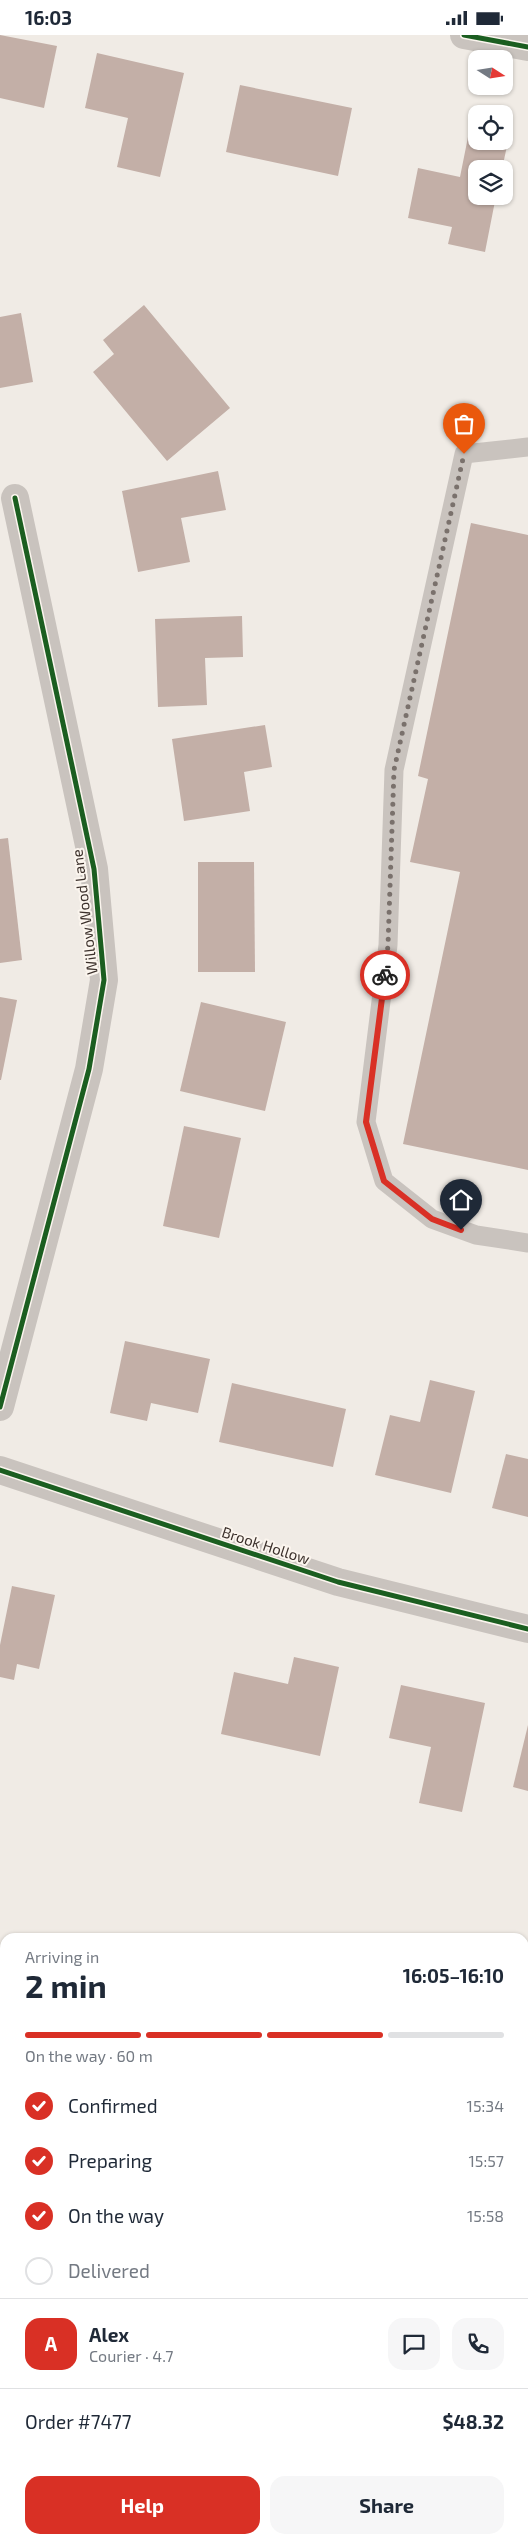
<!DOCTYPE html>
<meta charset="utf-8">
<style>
body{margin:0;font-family:"Exo 2",sans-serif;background:#f6f6f7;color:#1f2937;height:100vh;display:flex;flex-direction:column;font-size:19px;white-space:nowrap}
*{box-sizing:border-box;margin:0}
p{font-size:16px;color:#747a83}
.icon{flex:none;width:28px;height:28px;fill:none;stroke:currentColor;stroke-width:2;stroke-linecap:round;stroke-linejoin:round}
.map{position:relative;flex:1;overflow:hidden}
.drawer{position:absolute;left:0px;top:1898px;width:529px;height:611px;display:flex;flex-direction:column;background:#fff;border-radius:15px 15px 0 0;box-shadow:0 1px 4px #0004}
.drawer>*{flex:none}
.needle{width:32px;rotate:102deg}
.controls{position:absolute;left:468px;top:15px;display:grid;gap:10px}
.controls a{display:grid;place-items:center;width:45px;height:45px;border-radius:10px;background:#fff;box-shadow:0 1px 4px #0004;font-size:25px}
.pin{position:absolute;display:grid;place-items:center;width:42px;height:42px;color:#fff;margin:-51px -21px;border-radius:50% 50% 50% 0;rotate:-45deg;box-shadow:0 0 5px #0007}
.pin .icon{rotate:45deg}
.courier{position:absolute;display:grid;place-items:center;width:50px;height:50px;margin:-25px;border:4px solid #d93025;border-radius:50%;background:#fff;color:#222;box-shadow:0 1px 6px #0007}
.overview em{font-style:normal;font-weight:700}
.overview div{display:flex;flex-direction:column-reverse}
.overview{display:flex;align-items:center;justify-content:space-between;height:85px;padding:0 25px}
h1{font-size:32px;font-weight:700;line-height:38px}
.bar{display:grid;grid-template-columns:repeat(4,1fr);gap:8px 5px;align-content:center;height:60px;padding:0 25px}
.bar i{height:6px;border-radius:4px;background:#e0e1e3}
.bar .current{background:#d93025}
.bar p{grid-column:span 4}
.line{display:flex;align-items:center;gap:12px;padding:0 25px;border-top:1px solid #e0e1e3}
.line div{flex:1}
.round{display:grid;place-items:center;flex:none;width:52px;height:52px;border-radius:15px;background:#f6f6f7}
ol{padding:0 25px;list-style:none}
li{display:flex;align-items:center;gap:15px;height:55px}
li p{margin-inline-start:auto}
li .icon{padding:5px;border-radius:50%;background:#d93025;color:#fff;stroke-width:4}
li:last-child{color:#747a83}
li i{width:28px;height:28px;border:2px solid #e0e1e3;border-radius:50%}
.cta{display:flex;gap:10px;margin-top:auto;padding:10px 25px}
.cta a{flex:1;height:58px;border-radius:15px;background:#d93025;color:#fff;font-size:20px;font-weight:700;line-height:58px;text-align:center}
.cta a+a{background:#f6f6f7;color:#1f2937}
.status{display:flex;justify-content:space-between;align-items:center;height:35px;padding:0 25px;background:#fff;direction:ltr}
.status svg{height:14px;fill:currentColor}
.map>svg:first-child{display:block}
.building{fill:#c3afa7}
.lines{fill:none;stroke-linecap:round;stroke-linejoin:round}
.service{stroke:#c9c3be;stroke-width:19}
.minor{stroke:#c9c3be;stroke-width:28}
.tertiary{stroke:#c9c3be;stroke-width:28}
.cycleway-casing{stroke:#fbf5ee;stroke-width:8}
.cycleway{stroke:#1b5e20;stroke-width:5}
.done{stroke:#7a716c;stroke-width:5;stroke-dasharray:0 9}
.route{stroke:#d93025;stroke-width:6}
.labels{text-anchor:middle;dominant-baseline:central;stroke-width:4;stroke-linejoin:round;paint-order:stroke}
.street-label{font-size:15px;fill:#3b302b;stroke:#fbf5ee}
</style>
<div class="status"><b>16:03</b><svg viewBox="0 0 49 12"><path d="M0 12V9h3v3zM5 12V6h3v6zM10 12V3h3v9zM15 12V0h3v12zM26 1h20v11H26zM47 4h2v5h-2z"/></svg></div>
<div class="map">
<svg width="528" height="2508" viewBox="0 0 528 2508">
<rect width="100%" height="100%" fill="#f0ebe5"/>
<g class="building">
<polygon points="0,0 57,11 44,73 0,63"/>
<polygon points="97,18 184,38 160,142 117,132 128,83 85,73"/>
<polygon points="240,50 352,73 338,141 226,117"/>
<polygon points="468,102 476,104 476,106 507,111 502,134 476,134 476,161 496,161 485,217 448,209 452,192 408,183 418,133 460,142"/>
<polygon points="144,270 230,373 167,426 93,337 114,319 103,305"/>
<polygon points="21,278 33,347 0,353 0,282"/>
<polygon points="218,436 226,475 181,483 190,527 138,537 122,456"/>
<polygon points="471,488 528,500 528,1135 403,1109 460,837 410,827 428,744 418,741"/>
<polygon points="242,581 243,622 205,623 207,670 158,672 155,584"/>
<polygon points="265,690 272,732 244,737 250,776 184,786 172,704"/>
<polygon points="8,803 22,925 0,928 0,804"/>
<polygon points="198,827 254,827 255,937 198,937"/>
<polygon points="0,962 17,965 1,1045 0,1045"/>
<polygon points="201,967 286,987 265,1076 180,1056"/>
<polygon points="184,1091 241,1103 219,1203 163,1191"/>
<polygon points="125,1306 210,1324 198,1378 151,1368 147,1386 110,1378"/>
<polygon points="430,1345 475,1356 451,1458 375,1440 390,1380 420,1387"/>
<polygon points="232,1348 346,1374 333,1432 219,1407"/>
<polygon points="506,1419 528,1424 528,1482 492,1473"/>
<polygon points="12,1551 55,1560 39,1634 17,1629 14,1645 0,1642 0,1610"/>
<polygon points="294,1622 339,1632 320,1721 221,1699 234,1637 288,1649"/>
<polygon points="401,1650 485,1668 462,1777 419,1768 431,1712 389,1703"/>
<polygon points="528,1690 528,1756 513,1752"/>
<polygon points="524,2160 528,2161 528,2220 524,2219"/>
<polygon points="524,2421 528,2422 528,2484 524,2483"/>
<polygon points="77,2504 143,2504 142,2508 76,2508"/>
<polygon points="341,2504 414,2504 430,2507 340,2508"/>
</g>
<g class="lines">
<g class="service">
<polyline points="528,412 464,419 394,735 388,910 366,1087 384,1146 432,1184 476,1200 528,1208"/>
<polyline points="288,2508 289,2504"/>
</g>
<g class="minor">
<polyline points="0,1372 89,1034 104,945 94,834 15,463"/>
<polyline points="0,1435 338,1547 528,1594"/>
<polyline points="0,2218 5,2219"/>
<polyline points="524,2341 528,2342"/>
<polyline points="0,2409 5,2386"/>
</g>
<polyline class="tertiary" points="464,0 528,12"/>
<g class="cycleway-casing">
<g id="cycleway">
<polyline points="464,0 528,12"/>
<polyline points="0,1372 89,1034 104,945 94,834 15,463"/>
<polyline points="0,1435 338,1547 528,1594"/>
</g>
</g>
<use href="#cycleway" class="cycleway"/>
</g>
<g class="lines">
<polyline class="done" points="385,940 388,910 394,735 464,419"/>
<polyline class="route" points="385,940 366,1087 384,1146 432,1184 461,1195"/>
</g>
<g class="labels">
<g class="street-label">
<text transform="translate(84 877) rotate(-97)">Willow Wood Lane</text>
<text transform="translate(266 1510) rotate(18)">Brook Hollow</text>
</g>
</g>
</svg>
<div class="controls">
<a><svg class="needle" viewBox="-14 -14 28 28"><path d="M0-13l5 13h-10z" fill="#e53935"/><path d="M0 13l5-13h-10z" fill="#747a83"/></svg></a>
<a><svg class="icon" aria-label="locate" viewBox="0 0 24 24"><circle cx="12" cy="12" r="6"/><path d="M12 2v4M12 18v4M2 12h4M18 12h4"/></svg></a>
<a><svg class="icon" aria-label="layers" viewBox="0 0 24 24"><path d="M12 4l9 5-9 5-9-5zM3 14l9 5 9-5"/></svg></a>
</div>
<div class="pin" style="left:464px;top:419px;background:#ea580c"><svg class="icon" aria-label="bag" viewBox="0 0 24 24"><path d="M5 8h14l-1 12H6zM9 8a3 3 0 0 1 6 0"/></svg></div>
<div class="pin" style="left:461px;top:1195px;background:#1f2937"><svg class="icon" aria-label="home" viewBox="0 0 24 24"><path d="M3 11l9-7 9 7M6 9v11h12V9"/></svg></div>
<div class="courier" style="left:385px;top:940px"><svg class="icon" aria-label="bike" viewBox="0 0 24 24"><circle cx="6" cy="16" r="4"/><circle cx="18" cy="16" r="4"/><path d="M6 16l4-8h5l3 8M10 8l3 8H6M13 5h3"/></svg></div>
<section class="drawer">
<div class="overview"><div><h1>2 min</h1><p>Arriving in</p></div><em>16:05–16:10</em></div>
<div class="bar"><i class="current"></i><i class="current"></i><i class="current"></i><i></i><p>On the way · 60 m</p></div>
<ol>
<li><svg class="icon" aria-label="check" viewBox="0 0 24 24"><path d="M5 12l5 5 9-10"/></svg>Confirmed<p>15:34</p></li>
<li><svg class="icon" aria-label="check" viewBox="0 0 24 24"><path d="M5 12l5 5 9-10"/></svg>Preparing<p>15:57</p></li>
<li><svg class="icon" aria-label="check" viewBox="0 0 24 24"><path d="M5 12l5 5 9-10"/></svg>On the way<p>15:58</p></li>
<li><i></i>Delivered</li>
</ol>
<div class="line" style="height:90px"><b class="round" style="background:#d93025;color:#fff">A</b><div><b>Alex</b><p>Courier · 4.7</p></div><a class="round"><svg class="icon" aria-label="chat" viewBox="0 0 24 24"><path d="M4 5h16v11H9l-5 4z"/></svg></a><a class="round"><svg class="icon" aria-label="phone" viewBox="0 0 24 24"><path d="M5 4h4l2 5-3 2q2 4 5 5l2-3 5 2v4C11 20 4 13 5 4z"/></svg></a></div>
<div class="line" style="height:65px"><div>Order #7477</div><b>$48.32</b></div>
<div class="cta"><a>Help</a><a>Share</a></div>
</section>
</div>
